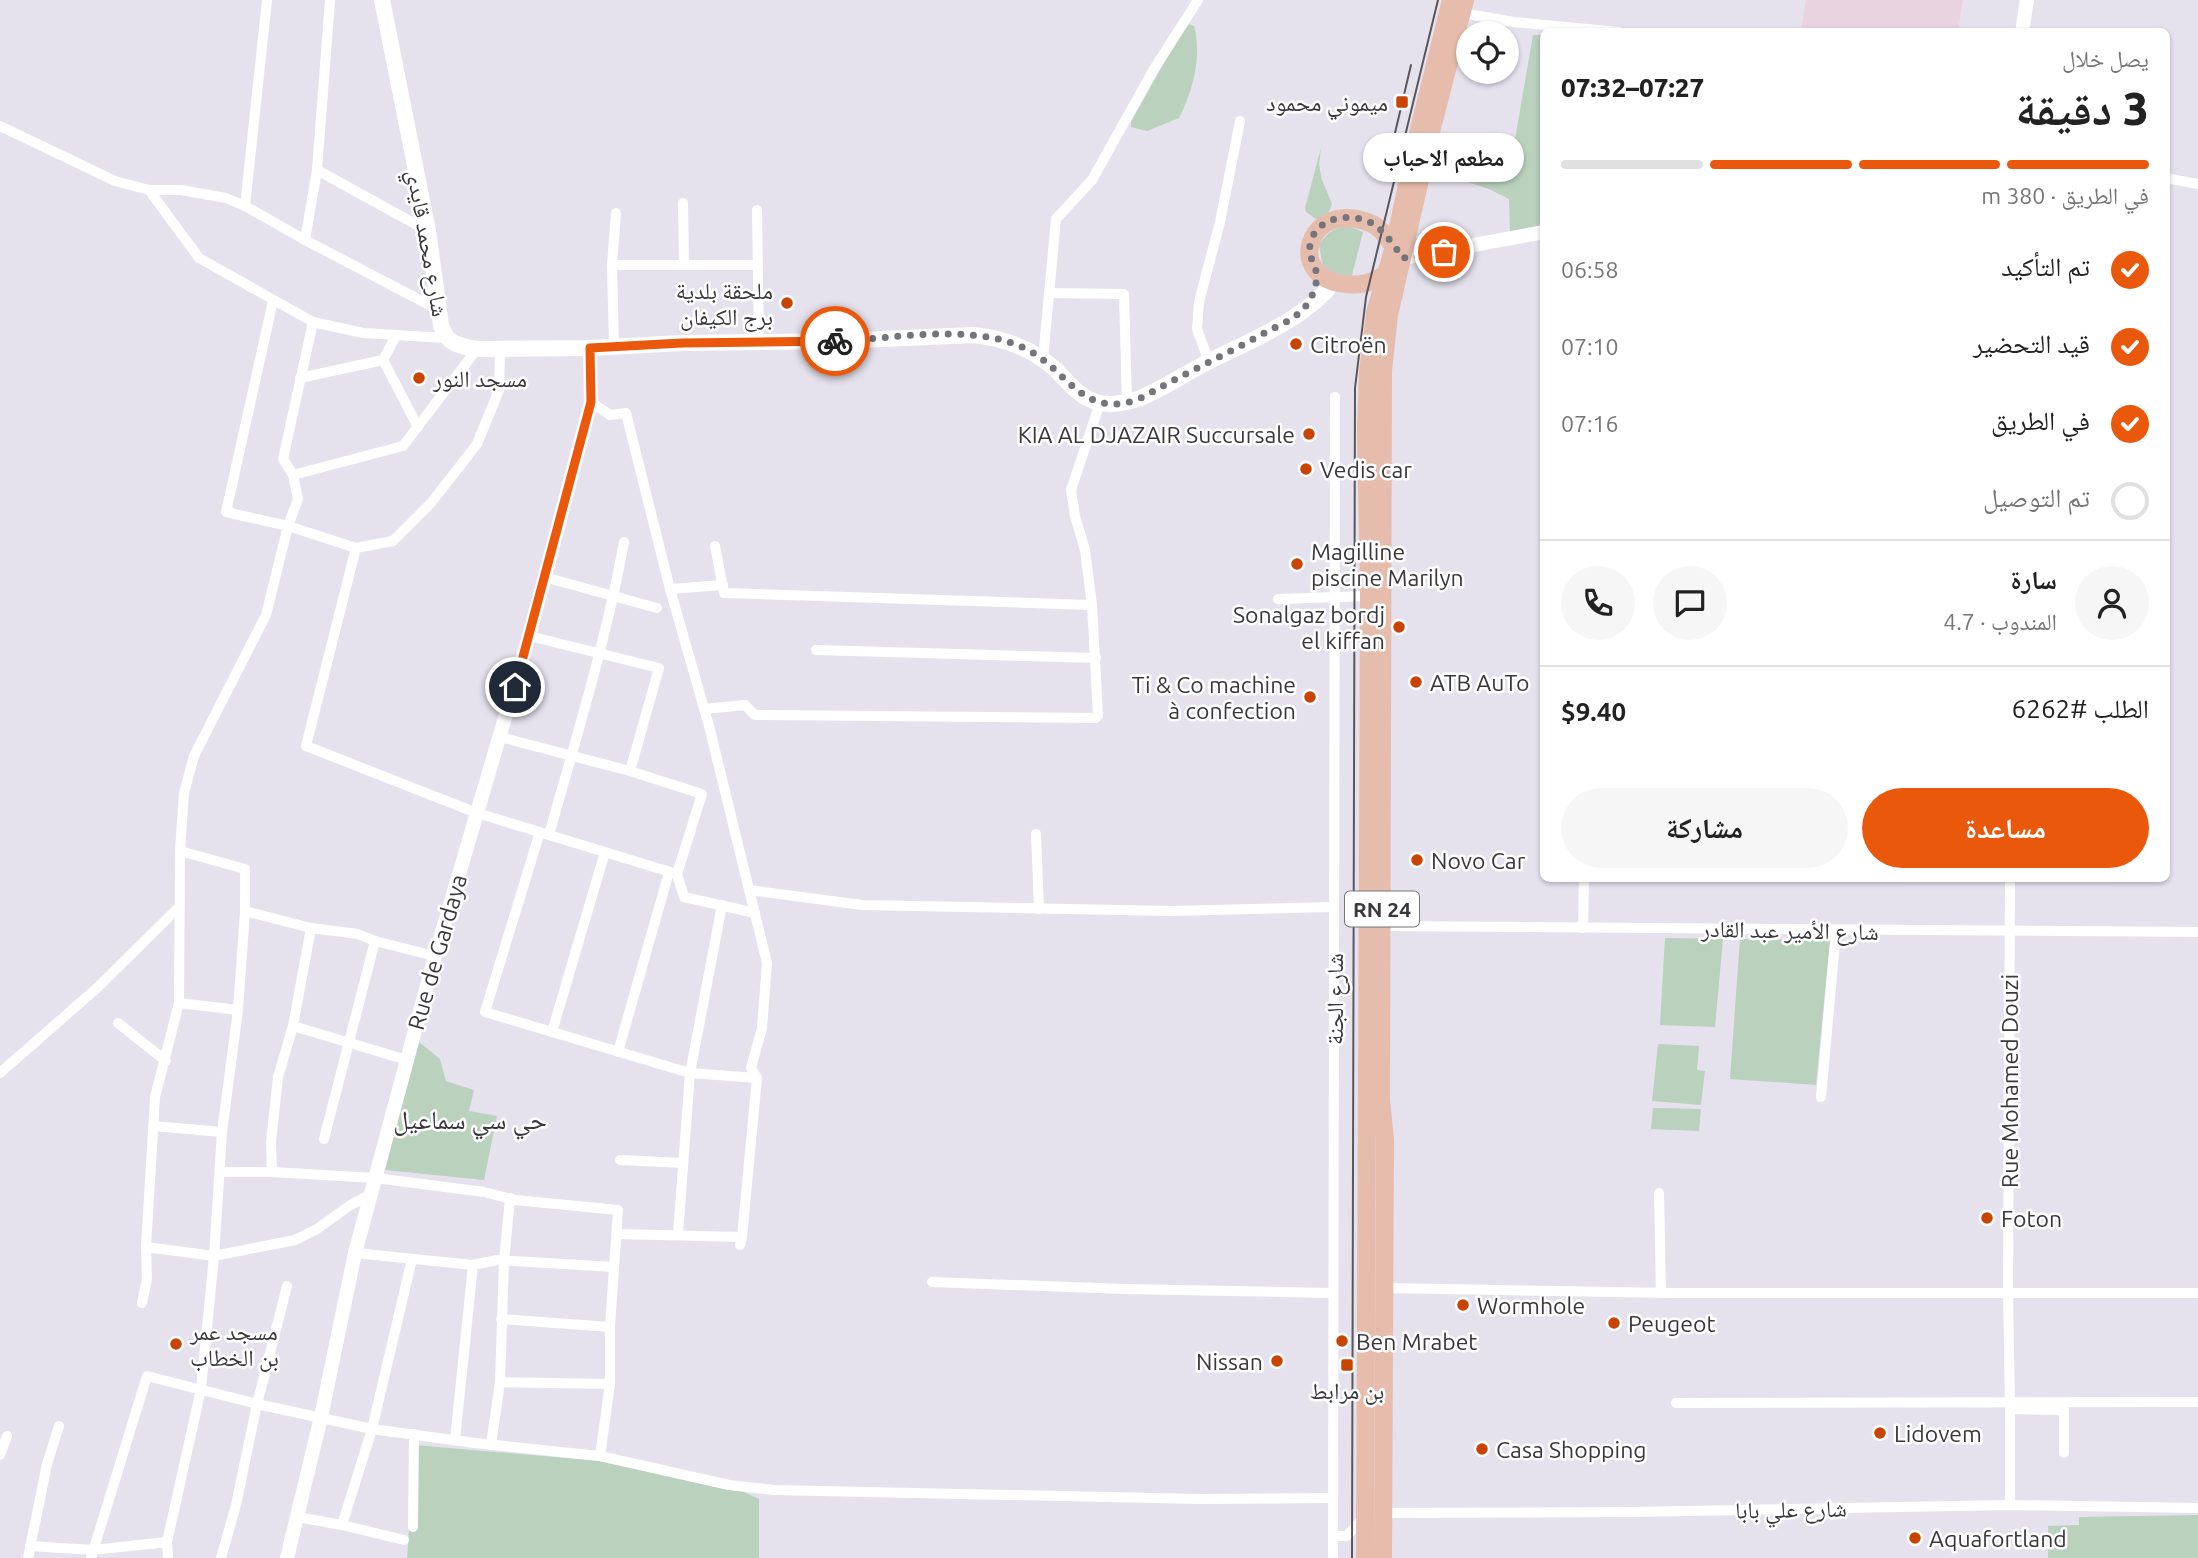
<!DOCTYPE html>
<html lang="ar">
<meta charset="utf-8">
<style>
body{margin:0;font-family:Ubuntu,"Noto Naskh Arabic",sans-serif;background:#f6f6f6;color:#222;direction:rtl;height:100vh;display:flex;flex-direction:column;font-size:26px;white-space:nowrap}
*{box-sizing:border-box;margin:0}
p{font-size:23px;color:#767676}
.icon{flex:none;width:38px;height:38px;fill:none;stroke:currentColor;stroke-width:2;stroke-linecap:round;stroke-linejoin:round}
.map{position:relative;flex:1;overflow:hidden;direction:ltr}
.side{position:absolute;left:1540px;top:28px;width:630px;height:854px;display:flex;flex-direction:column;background:#fff;border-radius:10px;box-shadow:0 2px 5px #0004;direction:rtl}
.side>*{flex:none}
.tools{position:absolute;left:1456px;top:21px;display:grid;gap:14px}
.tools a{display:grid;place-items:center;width:63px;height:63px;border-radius:50%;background:#fff;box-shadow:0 2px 5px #0004;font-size:35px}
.pin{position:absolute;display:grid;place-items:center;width:60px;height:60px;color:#fff;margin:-30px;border:4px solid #fff;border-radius:50%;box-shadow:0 2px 7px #0007}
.courier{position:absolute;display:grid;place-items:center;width:70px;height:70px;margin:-35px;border:5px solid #ea580c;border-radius:50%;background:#fff;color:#222;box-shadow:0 2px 9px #0007}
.bubble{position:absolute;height:49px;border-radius:24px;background:#fff;box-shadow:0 2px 5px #0004;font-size:23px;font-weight:800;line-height:49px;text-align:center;direction:rtl}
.overview em{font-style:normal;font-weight:800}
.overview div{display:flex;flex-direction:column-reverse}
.overview{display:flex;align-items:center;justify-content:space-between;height:119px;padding:0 21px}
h1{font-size:46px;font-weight:800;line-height:52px}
.bar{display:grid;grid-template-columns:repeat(4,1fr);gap:10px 7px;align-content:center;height:84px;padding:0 21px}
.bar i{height:9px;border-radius:5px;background:#e0e0e0}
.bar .selected{background:#ea580c}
.bar p{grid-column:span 4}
.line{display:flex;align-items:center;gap:18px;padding:0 21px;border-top:2px solid #e0e0e0}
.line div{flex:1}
.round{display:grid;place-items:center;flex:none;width:74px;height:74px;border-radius:37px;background:#f6f6f6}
ol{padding:0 21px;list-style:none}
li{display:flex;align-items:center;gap:21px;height:77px}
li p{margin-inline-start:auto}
li .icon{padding:7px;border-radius:50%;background:#ea580c;color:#fff;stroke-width:4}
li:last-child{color:#767676}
li i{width:38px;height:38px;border:4px solid #e0e0e0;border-radius:50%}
.cta{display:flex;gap:14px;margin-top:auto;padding:14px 21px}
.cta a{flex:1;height:80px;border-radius:42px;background:#ea580c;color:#fff;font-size:28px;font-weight:800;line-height:80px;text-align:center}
.cta a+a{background:#f6f6f6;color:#222}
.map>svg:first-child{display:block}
.education{fill:#e9d3e0}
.green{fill:#bad1bd}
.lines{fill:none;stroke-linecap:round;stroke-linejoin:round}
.minor{stroke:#fff;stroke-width:10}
.tertiary{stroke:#fff;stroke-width:14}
.secondary{stroke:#fff;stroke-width:16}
.primary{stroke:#e6bdac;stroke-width:18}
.tram{stroke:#59575d;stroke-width:2}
.done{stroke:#76747b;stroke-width:7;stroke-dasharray:0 12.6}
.route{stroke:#ea580c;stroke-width:9}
.poi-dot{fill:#c94302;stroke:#fff;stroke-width:2.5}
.labels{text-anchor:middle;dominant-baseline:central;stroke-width:5;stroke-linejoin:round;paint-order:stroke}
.shield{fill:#fff;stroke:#757477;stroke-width:2}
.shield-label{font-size:21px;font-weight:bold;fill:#3a383d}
.poi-label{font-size:23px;fill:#3a383d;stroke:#fff;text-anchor:start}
.street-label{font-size:23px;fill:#3a383d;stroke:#fff}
.quarter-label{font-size:26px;fill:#3a383d;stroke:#fff}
</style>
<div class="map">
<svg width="2198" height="1558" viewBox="0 0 2198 1558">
<rect width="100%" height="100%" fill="#e5e2ee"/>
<polygon class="education" points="1806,0 1963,0 1958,31 1801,31"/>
<g class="green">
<path d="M1189,24L1194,26C1202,57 1193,90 1179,118L1147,131L1131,127V122L1184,27Z"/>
<polygon points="1533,35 1543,35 1543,225 1510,232 1509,199 1491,190 1442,173 1509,174"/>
<polygon points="1321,148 1319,165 1322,180 1332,204 1327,217 1319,221 1306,212 1305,208"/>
<path d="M1349,226L1363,232L1351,279L1337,276L1323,267L1319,245C1328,232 1333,228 1349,226Z"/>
<polygon points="1665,938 1723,939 1715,1027 1660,1025"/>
<polygon points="1740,939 1830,940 1816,1085 1730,1079"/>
<polygon points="419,1042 440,1059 446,1081 474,1090 469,1111 497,1116 484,1180 385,1170"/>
<polygon points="1658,1044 1699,1046 1697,1070 1705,1071 1701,1105 1652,1101"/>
<polygon points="1653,1108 1701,1109 1699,1131 1651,1129"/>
<polygon points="415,1445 599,1461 729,1485 759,1499 759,1558 407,1558"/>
<polygon points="2198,1515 2198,1558 2048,1558 2048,1526 2079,1525 2079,1517"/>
</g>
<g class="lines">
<g class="minor">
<polyline points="1462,13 1514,22 1619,32"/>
<polyline points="0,126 115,181 149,190 181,190 226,198 245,206 305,240 439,310"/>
<polyline points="317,170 428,231"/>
<polyline points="2166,178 2198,184"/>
<polyline points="149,190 199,258 313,322 363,333 446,338"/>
<polyline points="683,203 684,265"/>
<polyline points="245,206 267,0"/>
<polyline points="757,210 759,341"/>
<polyline points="305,240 317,170 330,0"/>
<polyline points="612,265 616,213"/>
<polyline points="1049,293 1124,294 1127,402"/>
<polyline points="273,301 226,512 288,526 356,548 393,541 431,503 477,444 499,390 500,349"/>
<polyline points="614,346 612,265 758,265"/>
<polyline points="1043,359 1056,219 1092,180 1154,69 1198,0"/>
<polyline points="383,360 418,427"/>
<polyline points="1209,362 1197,329 1199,302 1220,222 1240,121"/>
<polyline points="300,378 383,360 396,336"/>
<polyline points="591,402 610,415 626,413 670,589 709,726 767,963 762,1028 751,1068 757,1078"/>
<polyline points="293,475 403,446 477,349"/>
<polyline points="715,546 724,593 1092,605"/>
<polyline points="356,548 306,746 477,813 677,874"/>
<polyline points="544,577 657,608"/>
<polyline points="670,589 723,585"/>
<polyline points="1278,599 1369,596"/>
<polyline points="529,636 659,668 630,771"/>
<polyline points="816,650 1096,658"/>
<polyline points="704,709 745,705 755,715 1096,718 1098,716 1092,605 1085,550 1075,516 1071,490 1100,403"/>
<polyline points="500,737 630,771 702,794 677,874 684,897 755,913"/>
<polyline points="540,832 485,1012 690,1073 757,1078 742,1237 740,1245"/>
<polyline points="1036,834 1039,909"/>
<path d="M549,835C576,738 606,641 624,542"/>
<polyline points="2010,878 2008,1292 2010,1409"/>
<polyline points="749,890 862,905 1172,911 1333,907"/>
<polyline points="245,911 311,928 358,934 375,941 435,956"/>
<polyline points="1382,926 2198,932"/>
<polyline points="1583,928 1584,878"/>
<polyline points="179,1003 238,1010"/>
<polyline points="118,1023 166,1061"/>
<polyline points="293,1026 407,1060"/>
<polyline points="552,1032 605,852"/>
<polyline points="618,1052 669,872"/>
<polyline points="0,1073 97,988 179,907"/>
<polyline points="1821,1097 1836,931"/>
<polyline points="153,1126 222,1132"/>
<polyline points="324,1139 375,941"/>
<polyline points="620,1160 683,1163"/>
<polyline points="220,1172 272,1172 375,1178 484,1192 515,1200 618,1210 610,1327 610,1384 600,1456"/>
<polyline points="272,1172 271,1142 278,1077 293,1026 311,928"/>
<polyline points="1659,1193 1661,1293"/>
<polyline points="617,1234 742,1237"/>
<polyline points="678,1234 690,1073 722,905"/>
<polyline points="146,1247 214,1256 295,1240 317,1229 349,1206 371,1194"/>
<polyline points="355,1253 473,1265 497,1260 614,1267"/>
<polyline points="932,1282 1124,1289 1332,1293"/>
<polyline points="1384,1288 1673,1293 2198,1293"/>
<polyline points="142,1303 147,1279 146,1247 155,1097 179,1003 180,851 184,793 194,756 266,615 288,526 298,499 293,475 283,459 313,322"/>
<polyline points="501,1319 610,1327"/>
<polyline points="500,1382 610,1384"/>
<polyline points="1676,1403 2198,1402"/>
<polyline points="455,1440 473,1265"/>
<polyline points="491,1445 500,1382 504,1261 510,1198"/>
<polyline points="0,1455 7,1436"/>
<polyline points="2010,1505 2010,1409 2064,1410 2064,1453"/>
<polyline points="1384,1513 1632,1512 2010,1505 2198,1508"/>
<polyline points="297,1517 342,1525 404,1540"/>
<polyline points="342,1525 372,1429 412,1259"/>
<polyline points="413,1527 414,1434"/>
<polyline points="1333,1536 1347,1536 1364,1517"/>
<polyline points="167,1542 201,1389 214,1256 222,1132 238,1010 245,911 245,869 180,851"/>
<polyline points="30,1546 93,1550 167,1542 168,1558"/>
<polyline points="28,1558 47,1464 59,1426"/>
<polyline points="91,1558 147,1376 257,1404 372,1429 475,1443 600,1456 729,1485 774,1490 1200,1499 1332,1498"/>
<polyline points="221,1558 236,1505 257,1404 287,1286"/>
<polyline points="1333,1558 1335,397"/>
</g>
<g class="tertiary">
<polyline points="2022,32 2027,0"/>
<polyline points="1403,258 1544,232"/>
<polyline points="287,1558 321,1417 355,1253 435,956 529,636 591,402 590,348"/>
</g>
<path class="secondary" d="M382,0L428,231L441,325C446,344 459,346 477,349L590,348L682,343L839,341L973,335C1004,338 1031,348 1055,369C1068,382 1078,396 1096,402C1108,406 1126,403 1138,399C1161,390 1183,375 1204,364C1248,341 1302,322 1334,282"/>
<g class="primary">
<path d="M1390,271C1374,283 1359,287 1339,283C1289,273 1307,209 1357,219C1364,221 1371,222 1377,227C1385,233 1392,244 1398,252"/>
<polyline points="1365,1558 1369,596 1366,429 1368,372 1375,313 1394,246 1419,129 1451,0"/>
<polyline points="1383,1558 1385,1140 1381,1100 1383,371 1389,315 1431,132 1465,0"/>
</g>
<g class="tram">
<polyline points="1395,133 1411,65"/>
<polyline points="1352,1558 1355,388 1366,297 1438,0"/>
</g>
</g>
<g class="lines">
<path class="done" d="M835,341C894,339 968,323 1022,347C1068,367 1082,424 1143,397C1183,374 1225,355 1266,332C1278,326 1293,320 1302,310C1311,302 1319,283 1316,271C1314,262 1308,256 1310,245C1315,216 1353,211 1375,225C1386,233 1395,247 1403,258L1444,252"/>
<polyline class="route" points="515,687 591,402 590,348 682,343 835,341"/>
</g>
<g class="poi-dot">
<rect x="1395" y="95" width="14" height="14" rx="3.5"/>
<circle cx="787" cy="303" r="7"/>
<circle cx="1296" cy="344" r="7"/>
<circle cx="419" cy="378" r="7"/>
<circle cx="1309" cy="434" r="7"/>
<circle cx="1306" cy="469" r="7"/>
<circle cx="1297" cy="564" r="7"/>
<circle cx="1399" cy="627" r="7"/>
<circle cx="1416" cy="682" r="7"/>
<circle cx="1310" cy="697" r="7"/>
<circle cx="1417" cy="860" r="7"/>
<circle cx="1987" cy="1218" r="7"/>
<circle cx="1463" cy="1305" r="7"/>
<circle cx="1614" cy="1323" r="7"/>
<circle cx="1342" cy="1341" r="7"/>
<circle cx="176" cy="1344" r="7"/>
<circle cx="1277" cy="1361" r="7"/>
<rect x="1340" y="1358" width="14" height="14" rx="3.5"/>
<circle cx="1880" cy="1433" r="7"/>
<circle cx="1482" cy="1449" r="7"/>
<circle cx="1915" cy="1538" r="7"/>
</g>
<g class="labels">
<rect class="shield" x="1345" y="891.5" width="74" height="35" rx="5"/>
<g class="shield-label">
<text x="1382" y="909">RN 24</text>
</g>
<g class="poi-label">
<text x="1388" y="102" text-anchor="end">ميموني محمود</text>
<text x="773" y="290" text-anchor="end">ملحقة بلدية<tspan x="773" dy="26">برج الكيفان</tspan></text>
<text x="1310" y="344">Citroën</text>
<text x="433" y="378">مسجد النور</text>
<text x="1295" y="434" text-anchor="end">KIA AL DJAZAIR Succursale</text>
<text x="1320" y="469">Vedis car</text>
<text x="1311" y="551">Magilline<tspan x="1311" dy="26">piscine Marilyn</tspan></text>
<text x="1385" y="614" text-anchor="end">Sonalgaz bordj<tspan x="1385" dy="26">el kiffan</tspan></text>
<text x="1430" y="682">ATB AuTo</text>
<text x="1296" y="684" text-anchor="end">Ti &amp; Co machine<tspan x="1296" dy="26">à confection</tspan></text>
<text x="1431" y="860">Novo Car</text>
<text x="2001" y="1218">Foton</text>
<text x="1477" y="1305">Wormhole</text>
<text x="1628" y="1323">Peugeot</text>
<text x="190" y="1331">مسجد عمر<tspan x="190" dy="26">بن الخطاب</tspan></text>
<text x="1356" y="1341">Ben Mrabet</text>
<text x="1263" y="1361" text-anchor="end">Nissan</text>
<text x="1347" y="1390" text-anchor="middle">بن مرابط</text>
<text x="1894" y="1433">Lidovem</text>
<text x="1496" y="1449">Casa Shopping</text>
<text x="1929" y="1538">Aquafortland</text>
</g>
<g class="street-label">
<text transform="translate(428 243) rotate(80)">شارع محمد قايدي</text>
<text transform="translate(1790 930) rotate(1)">شارع الأمير عبد القادر</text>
<text transform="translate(437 952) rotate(-74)">Rue de Gardaya</text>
<text transform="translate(1334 999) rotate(-90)">شارع الجنة</text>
<text transform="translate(2009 1081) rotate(-90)">Rue Mohamed Douzi</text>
<text transform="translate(1791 1509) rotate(-1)">شارع علي بابا</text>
</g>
<g class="quarter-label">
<text x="470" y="1119">حي سي سماعيل</text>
</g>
</g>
</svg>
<div class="tools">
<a><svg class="icon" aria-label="locate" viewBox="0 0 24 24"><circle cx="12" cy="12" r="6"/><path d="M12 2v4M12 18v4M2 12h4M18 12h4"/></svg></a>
</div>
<div class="pin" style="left:1444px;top:252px;background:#ea580c"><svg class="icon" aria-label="bag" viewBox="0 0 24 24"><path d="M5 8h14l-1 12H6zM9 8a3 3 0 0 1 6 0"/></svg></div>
<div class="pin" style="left:515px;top:687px;background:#1f2937"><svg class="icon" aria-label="home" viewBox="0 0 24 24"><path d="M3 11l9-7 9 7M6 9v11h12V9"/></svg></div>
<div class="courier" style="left:835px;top:341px"><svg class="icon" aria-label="bike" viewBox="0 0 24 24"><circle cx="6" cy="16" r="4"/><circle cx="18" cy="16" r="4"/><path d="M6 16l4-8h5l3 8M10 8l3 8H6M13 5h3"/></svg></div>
<div class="bubble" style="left:1363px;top:133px;width:161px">مطعم الاحباب</div>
<section class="side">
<div class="overview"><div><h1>3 دقيقة</h1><p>يصل خلال</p></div><em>07:27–07:32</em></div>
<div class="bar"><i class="selected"></i><i class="selected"></i><i class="selected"></i><i></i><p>في الطريق · 380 m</p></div>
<ol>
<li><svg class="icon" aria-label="check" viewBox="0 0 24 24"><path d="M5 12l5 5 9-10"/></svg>تم التأكيد<p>06:58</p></li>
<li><svg class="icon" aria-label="check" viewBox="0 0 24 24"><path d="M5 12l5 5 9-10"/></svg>قيد التحضير<p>07:10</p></li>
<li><svg class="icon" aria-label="check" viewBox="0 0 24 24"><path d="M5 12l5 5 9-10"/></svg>في الطريق<p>07:16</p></li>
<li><i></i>تم التوصيل</li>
</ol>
<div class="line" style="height:126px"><a class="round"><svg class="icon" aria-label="person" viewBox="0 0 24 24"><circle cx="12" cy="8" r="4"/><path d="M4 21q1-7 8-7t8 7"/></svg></a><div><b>سارة</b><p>المندوب · 4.7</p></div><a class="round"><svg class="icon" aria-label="chat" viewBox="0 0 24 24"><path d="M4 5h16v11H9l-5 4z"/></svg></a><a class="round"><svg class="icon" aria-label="phone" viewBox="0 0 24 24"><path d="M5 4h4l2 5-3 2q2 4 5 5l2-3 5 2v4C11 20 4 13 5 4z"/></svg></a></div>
<div class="line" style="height:91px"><div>الطلب #6262</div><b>$9.40</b></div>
<div class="cta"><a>مساعدة</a><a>مشاركة</a></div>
</section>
</div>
